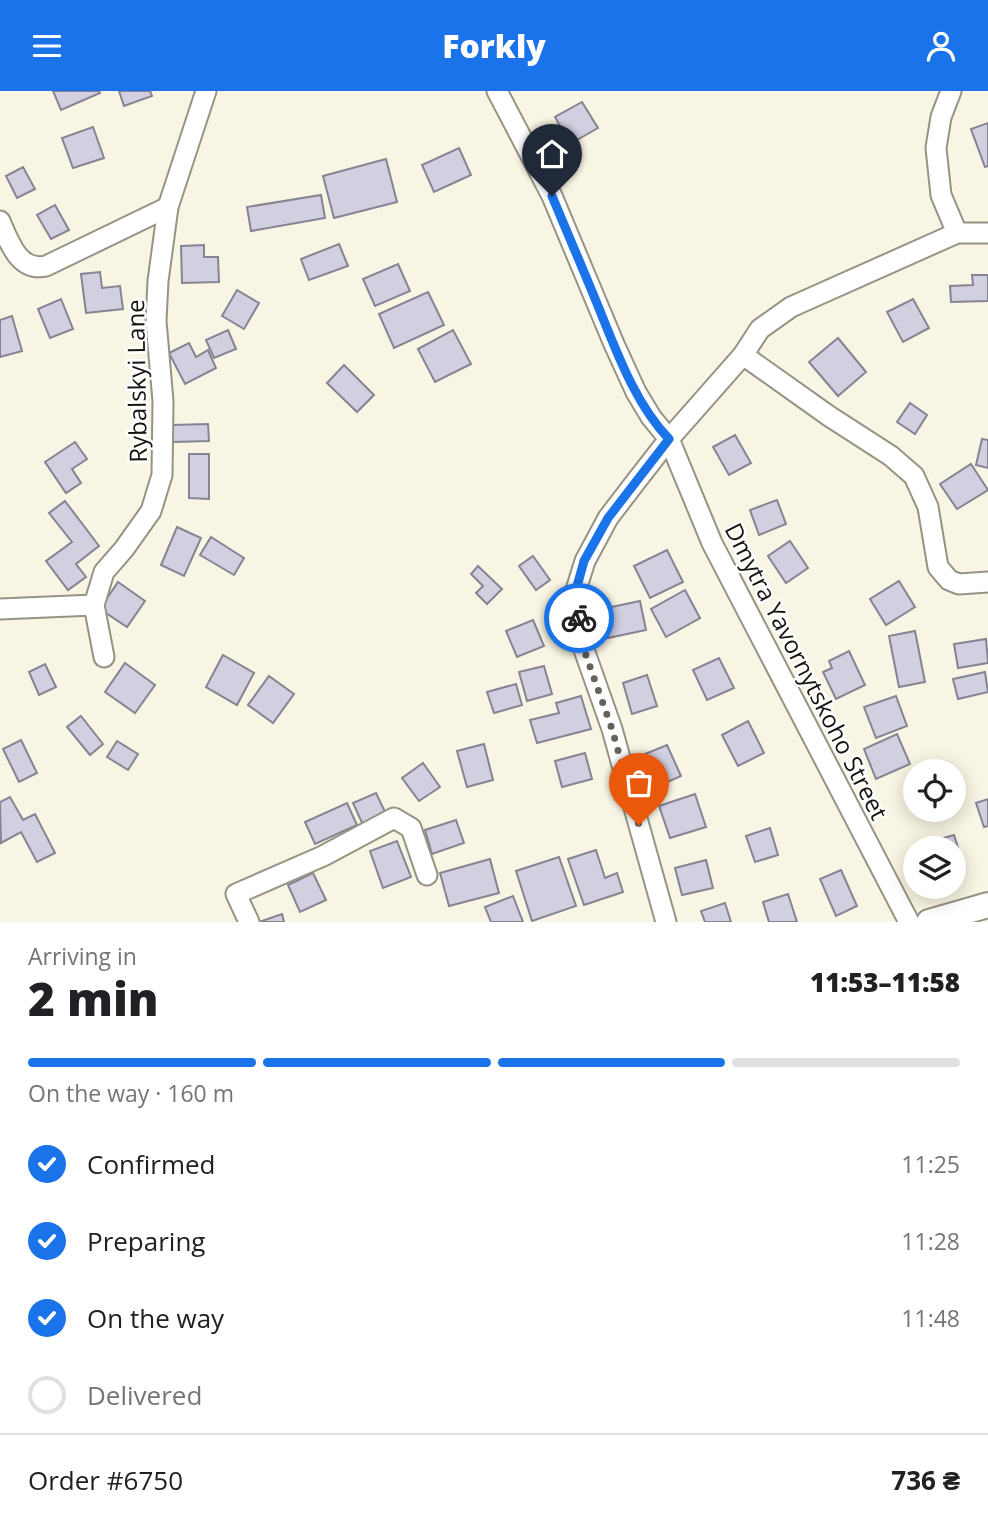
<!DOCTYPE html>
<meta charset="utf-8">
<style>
body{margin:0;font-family:"Open Sans",sans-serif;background:#f6f6f6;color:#202124;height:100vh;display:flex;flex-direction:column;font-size:26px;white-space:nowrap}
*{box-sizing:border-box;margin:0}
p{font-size:23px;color:#757577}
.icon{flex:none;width:38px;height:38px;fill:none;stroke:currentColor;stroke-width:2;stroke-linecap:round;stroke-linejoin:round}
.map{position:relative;height:831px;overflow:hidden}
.details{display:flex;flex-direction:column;background:#fff;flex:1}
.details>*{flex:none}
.buttons{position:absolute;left:903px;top:668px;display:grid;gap:14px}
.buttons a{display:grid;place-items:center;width:63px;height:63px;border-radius:50%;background:#fff;box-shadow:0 4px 18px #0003;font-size:35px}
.pin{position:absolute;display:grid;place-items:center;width:60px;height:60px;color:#fff;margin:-72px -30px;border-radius:50% 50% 50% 0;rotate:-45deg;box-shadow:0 0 7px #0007}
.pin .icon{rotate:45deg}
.courier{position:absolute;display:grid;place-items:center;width:70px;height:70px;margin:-35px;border:5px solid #1a73e8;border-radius:50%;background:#fff;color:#222;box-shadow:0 2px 9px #0007}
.headline em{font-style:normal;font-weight:800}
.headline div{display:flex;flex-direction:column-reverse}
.headline{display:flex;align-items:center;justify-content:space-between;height:119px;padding:0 28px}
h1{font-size:46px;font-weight:800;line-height:52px}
.bar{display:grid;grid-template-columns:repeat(4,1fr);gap:10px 7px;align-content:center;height:84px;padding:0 28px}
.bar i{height:9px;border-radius:5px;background:#e0e0e0}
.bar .current{background:#1a73e8}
.bar p{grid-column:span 4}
.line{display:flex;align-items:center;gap:18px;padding:0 28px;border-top:2px solid #e0e0e0}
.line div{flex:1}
ol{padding:0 28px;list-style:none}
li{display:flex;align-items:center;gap:21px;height:77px}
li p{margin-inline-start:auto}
li .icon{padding:7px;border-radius:50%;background:#1a73e8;color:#fff;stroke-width:4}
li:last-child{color:#757577}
li i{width:38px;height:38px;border:4px solid #e0e0e0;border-radius:50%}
header{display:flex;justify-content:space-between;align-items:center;height:91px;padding:0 28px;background:#1a73e8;color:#fff;font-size:32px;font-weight:800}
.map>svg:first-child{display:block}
.building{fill:#d2cfe0;stroke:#868393;stroke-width:2}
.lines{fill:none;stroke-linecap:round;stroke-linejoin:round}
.minor-casing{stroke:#979384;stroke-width:23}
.tertiary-casing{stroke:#979384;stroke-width:28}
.minor{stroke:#fff;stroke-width:19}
.tertiary{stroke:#fff;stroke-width:24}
.done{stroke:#656359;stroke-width:7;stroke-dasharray:0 12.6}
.route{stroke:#1a73e8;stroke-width:9}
.labels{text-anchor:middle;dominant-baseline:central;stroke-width:5;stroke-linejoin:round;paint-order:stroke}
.street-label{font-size:24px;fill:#16140e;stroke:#fff}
</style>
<header><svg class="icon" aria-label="menu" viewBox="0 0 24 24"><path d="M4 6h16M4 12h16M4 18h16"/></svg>Forkly<svg class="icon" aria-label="person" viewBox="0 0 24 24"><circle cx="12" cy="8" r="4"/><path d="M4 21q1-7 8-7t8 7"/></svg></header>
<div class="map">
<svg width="988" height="831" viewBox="0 0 988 831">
<rect width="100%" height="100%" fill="#f9f5e4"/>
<g class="building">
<polygon points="53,0 99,0 100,2 61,19"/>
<polygon points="119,0 150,0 152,5 124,15"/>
<polygon points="582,11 598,37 570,53 555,26"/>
<polygon points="988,32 988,75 985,76 971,38"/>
<polygon points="93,36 104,67 73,77 62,47"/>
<polygon points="459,57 471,84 434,101 422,74"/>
<polygon points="386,68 397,111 334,127 323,85"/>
<polygon points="23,76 35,98 17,107 6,85"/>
<polygon points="321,104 325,127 251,140 247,116"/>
<polygon points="55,114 69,139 51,148 37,124"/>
<polygon points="339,153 348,175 309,189 301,168"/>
<polygon points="204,154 204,166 218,166 219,191 182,192 181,155"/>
<polygon points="398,173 410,200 375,215 363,188"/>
<polygon points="100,181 102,197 120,195 123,218 86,222 81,183"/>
<polygon points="972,184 988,184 988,210 951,211 950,195 973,194"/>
<polygon points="237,199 259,212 244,238 222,225"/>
<polygon points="428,201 444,234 394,257 379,223"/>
<polygon points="61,208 73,238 50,247 38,218"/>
<polygon points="913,208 929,237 903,251 887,221"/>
<polygon points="12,225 22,260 0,266 0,229"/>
<polygon points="228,239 236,258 214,267 206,249"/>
<polygon points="453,239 471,273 435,291 418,258"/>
<polygon points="838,247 866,281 838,305 809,271"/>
<polygon points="189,252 196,266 208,259 216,277 185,293 169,262"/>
<polygon points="344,274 374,304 357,321 327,292"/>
<polygon points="910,312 927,324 915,343 897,331"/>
<polygon points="208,333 209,350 173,351 172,334"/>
<polygon points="735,344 751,372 729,384 713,356"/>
<polygon points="982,348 988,349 988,377 976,374"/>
<polygon points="75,351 87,368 72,378 81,392 66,402 45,371"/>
<polygon points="189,363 209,363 209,408 189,407"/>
<polygon points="971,373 988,399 957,418 940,393"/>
<polygon points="777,409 786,433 759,444 750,419"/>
<polygon points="65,410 99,455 76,473 86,486 68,499 46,470 72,451 49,422"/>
<polygon points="177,436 201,447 184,485 161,474"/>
<polygon points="211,446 244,467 234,484 200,464"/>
<polygon points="790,450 808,477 786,492 768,465"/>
<polygon points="667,459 683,491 650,507 634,475"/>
<polygon points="533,465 550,489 536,499 519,475"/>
<polygon points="478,475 502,498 487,513 476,502 483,495 471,483"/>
<polygon points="899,490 915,516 886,534 870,508"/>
<polygon points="118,491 145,510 127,536 100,518"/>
<polygon points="685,499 700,527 666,546 651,518"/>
<polygon points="640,510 646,539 608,547 602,518"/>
<polygon points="533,529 544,555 517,566 506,540"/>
<polygon points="915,540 925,591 899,596 889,545"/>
<polygon points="986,548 988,572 958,577 954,553"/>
<polygon points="849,560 865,594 836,608 823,581 832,577 829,570"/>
<polygon points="223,564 254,582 237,614 206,596"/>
<polygon points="719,567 734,597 707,609 693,579"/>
<polygon points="125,572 155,594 135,622 105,601"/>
<polygon points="45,573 56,596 39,604 29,581"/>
<polygon points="544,575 552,603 527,610 519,581"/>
<polygon points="985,581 988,601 958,608 953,588"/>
<polygon points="647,584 657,615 632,623 623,592"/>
<polygon points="269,585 294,603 273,632 248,614"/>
<polygon points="516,593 522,614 494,622 487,601"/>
<polygon points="581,605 591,638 537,652 530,629 559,622 556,612"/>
<polygon points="896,605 907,635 876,647 864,616"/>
<polygon points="81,625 103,653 90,664 67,636"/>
<polygon points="748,630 764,662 738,675 722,644"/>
<polygon points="897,643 910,673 876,688 864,658"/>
<polygon points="21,649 37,682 19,691 3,658"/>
<polygon points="117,650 138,663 128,679 107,666"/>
<polygon points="484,653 493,689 467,696 457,660"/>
<polygon points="667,654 681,685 654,697 640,665"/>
<polygon points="585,662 592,688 562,696 555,670"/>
<polygon points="423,672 440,696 419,710 402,687"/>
<polygon points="376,702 386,723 363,734 353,712"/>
<polygon points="695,703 706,736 670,747 659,715"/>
<polygon points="10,706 23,729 35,723 55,762 37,771 21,741 1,752 0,711"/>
<polygon points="988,708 988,735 984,736 976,712"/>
<polygon points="347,712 357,734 315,753 305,731"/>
<polygon points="456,729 464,752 432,763 425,739"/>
<polygon points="770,737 778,764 755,771 746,745"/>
<polygon points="954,744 965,778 954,781 954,758 928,758 926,752"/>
<polygon points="397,750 411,786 383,797 370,760"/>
<polygon points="596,759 605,787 617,782 623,801 584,814 568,768"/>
<polygon points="559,766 576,815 532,830 516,780"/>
<polygon points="490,768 499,802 449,815 440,782"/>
<polygon points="706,769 713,797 682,804 675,777"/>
<polygon points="841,779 857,815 836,825 820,788"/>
<polygon points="313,782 326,809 300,821 288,794"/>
<polygon points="788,803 797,831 769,831 763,811"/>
<polygon points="513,805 523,831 491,831 485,816"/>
<polygon points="725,812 731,831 705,831 701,820"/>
<polygon points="282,823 284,831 259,831"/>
</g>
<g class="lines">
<g class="minor-casing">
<g id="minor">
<polyline points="497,0 552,105 614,253 636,301 651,326 669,348 712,452 909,831"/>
<polyline points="951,0 941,26 936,57 941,104 957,142"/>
<path d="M0,130C9,151 19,181 46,175L168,116"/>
<polyline points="743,264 829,325 891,365 914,385 928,416 938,476 949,489 959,493 988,491"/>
<polyline points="0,518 94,514"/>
<polyline points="104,566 94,514 104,481 124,458 151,420 162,384 163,310 156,230 158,190 168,116 206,0"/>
<polyline points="249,831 236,803 323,765 394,727 411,737 427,784"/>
<polyline points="666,831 612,638 582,553 576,499 585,470 608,427 634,393 669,348 743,264 760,238 791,216 957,142 988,142"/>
</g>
</g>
<g class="tertiary-casing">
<polyline id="tertiary" points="929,831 988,814"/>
</g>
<use href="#minor" class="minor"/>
<use href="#tertiary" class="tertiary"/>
</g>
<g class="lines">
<polyline class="done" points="579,527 582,553 612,638 639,734"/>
<path class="route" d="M552,105C567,141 583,178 598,215C616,259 635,313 669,348L608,427L584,470L576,499L579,527"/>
</g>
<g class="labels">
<g class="street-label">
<text transform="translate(136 290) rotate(-91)">Rybalskyi Lane</text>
<text transform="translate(807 580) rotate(63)">Dmytra Yavornytskoho Street</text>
</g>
</g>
</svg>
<div class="buttons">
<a><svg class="icon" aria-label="locate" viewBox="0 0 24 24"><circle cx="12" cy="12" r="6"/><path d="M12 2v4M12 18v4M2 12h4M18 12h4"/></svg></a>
<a><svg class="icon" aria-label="layers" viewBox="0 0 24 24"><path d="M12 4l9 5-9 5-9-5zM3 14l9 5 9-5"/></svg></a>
</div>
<div class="pin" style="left:639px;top:734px;background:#ea580c"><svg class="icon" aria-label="bag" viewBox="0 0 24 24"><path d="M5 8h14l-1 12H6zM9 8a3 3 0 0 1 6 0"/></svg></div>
<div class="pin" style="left:552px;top:105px;background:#1f2937"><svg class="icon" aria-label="home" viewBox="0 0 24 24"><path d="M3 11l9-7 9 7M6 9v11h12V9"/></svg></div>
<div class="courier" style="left:579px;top:527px"><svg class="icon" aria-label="bike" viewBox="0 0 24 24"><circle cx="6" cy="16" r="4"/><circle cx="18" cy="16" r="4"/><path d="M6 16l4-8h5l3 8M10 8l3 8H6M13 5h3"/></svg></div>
</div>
<section class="details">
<div class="headline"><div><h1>2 min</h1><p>Arriving in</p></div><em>11:53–11:58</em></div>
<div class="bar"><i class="current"></i><i class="current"></i><i class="current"></i><i></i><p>On the way · 160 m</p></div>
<ol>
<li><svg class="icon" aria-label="check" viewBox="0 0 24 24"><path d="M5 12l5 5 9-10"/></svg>Confirmed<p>11:25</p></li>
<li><svg class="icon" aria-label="check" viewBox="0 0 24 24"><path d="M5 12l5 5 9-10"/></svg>Preparing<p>11:28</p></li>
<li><svg class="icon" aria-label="check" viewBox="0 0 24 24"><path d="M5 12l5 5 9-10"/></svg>On the way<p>11:48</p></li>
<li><i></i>Delivered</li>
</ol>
<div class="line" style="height:91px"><div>Order #6750</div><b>736 ₴</b></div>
</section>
